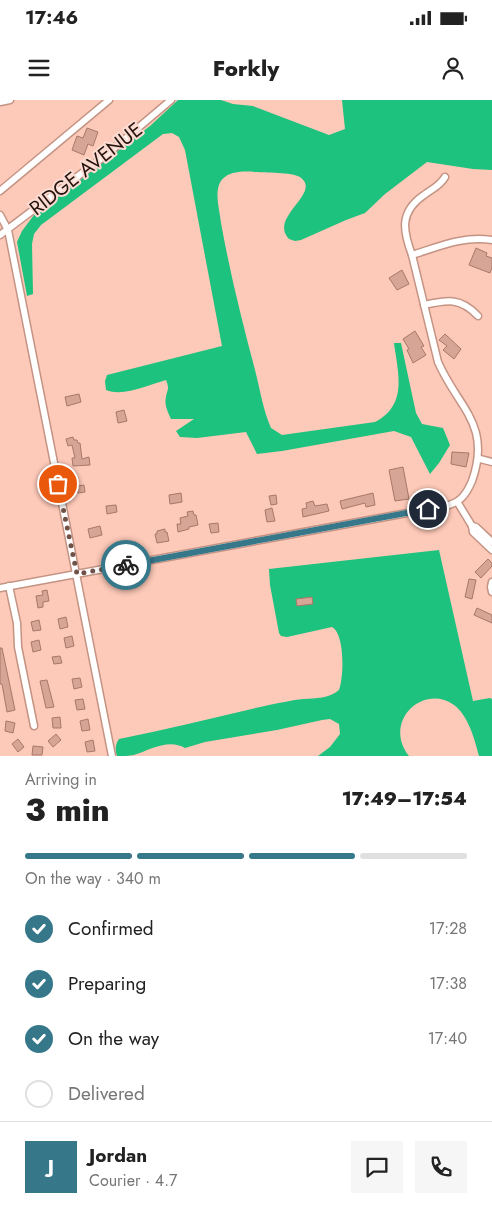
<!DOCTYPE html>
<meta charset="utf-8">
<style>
body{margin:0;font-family:Jost,sans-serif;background:#f6f6f6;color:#222;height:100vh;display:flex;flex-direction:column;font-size:19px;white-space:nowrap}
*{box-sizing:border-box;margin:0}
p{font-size:16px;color:#767676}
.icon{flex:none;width:28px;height:28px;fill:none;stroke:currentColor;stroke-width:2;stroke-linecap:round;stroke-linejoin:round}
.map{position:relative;height:656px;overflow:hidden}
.details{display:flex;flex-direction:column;background:#fff;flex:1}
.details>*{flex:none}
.pin{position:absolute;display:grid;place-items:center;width:42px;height:42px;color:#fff;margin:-21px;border:2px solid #fff;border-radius:50%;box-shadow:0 1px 5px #0007}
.courier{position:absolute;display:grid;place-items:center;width:50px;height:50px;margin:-25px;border:4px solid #36788a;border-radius:50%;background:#fff;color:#222;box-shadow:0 1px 6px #0007}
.summary em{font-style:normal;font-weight:800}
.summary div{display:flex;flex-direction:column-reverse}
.summary{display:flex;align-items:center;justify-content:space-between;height:85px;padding:0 25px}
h1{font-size:32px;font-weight:800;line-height:38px}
.bar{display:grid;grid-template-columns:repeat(4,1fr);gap:8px 5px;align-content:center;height:60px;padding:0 25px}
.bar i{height:6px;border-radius:4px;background:#e0e0e0}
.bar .selected{background:#36788a}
.bar p{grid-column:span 4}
.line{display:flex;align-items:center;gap:12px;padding:0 25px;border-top:1px solid #e0e0e0}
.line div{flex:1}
.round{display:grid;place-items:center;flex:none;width:52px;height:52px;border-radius:0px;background:#f6f6f6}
ol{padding:0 25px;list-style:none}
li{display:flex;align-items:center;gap:15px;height:55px}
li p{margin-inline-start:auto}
li .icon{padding:5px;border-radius:50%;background:#36788a;color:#fff;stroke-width:4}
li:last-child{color:#767676}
li i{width:28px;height:28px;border:2px solid #e0e0e0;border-radius:50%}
.status{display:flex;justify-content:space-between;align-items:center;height:35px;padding:0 25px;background:#fff;direction:ltr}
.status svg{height:14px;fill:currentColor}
header{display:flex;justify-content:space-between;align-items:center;height:65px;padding:0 25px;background:#fff;font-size:22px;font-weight:800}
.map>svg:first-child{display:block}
.forest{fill:#1cc27e}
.building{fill:#d7a595;stroke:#a87869}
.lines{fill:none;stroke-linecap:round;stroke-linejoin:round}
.minor-casing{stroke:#c49383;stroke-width:9}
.minor{stroke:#fff;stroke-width:6}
.done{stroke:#705248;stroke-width:5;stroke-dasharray:0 9}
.route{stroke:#36788a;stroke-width:6}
.labels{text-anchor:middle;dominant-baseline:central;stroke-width:4;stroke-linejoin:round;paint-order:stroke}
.street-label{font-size:20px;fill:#24120c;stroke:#fcdcd2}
</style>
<div class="status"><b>17:46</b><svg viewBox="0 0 49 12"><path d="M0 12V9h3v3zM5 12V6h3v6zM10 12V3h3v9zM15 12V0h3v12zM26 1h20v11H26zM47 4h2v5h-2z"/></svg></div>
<header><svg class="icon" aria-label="menu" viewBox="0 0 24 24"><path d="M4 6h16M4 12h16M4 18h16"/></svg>Forkly<svg class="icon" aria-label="person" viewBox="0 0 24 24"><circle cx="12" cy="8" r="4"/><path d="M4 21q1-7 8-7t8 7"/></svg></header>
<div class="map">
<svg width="492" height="656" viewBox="0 0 492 656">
<rect width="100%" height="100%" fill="#fdc9b8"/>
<g class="forest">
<path d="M178,0H221L233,4L253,6L329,35L345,29L342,0H492V70L473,69L427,62L385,94L365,113L346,120L301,140L295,141L289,139C268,117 323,93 300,77C292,72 265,73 255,72C243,71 224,71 219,85C215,96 220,112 221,123C230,173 242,221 255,270C260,289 263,310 271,328L282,335L375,322C408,305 398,273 394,243H401L416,313L422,324L443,328L450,345L439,363L430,374L411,337L394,331L282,351L257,354L246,332L197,338L180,337L176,331L194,319H171C168,312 164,305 166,297C167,289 170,290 166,280C148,285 124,297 106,290L105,281L107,275L222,246L185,50L179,37L172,33L163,34L41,125L34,134L32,144L33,194L27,196L17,142L22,131L34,115L150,26Z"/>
<path d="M439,450L473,601L490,598L492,599V656H479C475,640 468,615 454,605C423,583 382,622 409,656H318L330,647L340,634L339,624L330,619L322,620L277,630L205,642L185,648C169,638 149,650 134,655C129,656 123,656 117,656C115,650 115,645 119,639C170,629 219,616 269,605C280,603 292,600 303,599C317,598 328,599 339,590C344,577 345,534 332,527L287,537L281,536L279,533L270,485L269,469Z"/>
</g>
<g class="building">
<polygon points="87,28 98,32 93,46 88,44 84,55 72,50 77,36 83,38"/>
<polygon points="476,148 487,153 486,156 492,158 492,168 490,173 469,165"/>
<polygon points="402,170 409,184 397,190 389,178"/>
<polygon points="415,231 424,246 421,247 426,255 413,263 407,250 409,249 403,239"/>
<polygon points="445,234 461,249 454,259 443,250 447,246 439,240"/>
<polygon points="79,294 81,302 67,306 65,297"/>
<polygon points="124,310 127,321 118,323 116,312"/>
<polygon points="73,337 74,340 77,340 78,343 80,343 82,359 89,357 90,365 73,366 72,358 75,358 72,345 68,346 66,339"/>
<polygon points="452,352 469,353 466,367 451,364"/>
<polygon points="403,367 409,399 395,401 389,370"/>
<polygon points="84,385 85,392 78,393 77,386"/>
<polygon points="181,393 182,402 170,404 169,395"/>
<polygon points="373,393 375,405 366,407 365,403 342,409 340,401"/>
<polygon points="276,395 277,404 271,405 269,396"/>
<polygon points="313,401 315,406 327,404 329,411 303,417 302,409 307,408 306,403"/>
<polygon points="116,405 117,412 107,414 106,406"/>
<polygon points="272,408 275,421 267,422 265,410"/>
<polygon points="193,411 194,415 196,415 198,425 189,427 189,429 178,432 177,424 181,424 180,418 188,416 187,412"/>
<polygon points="218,423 219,432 211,433 209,424"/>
<polygon points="100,426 102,435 90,438 88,429"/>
<polygon points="165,429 165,432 167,432 169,441 157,443 155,434 157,434 157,431"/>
<polygon points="488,459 492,463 492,466 481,478 475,472"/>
<polygon points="469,479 476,480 472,499 465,497"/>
<polygon points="47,490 49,501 43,502 43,507 38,508 36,496 43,495 42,491"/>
<polygon points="312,497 313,504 297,506 296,499"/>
<polygon points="477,508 492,515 492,523 474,515"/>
<polygon points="66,517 68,527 60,529 58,519"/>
<polygon points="39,520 41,530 33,531 31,522"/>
<polygon points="72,536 74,546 66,548 64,538"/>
<polygon points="39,540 41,550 33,552 31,542"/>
<polygon points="0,548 2,548 15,610 7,612 2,584 0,584"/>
<polygon points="60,556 62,563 54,564 52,557"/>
<polygon points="80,578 82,587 74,589 72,579"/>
<polygon points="47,580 54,607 46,608 40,581"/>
<polygon points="83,599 85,609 77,610 75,600"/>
<polygon points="60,617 61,628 53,628 52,618"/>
<polygon points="88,619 90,630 82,631 80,621"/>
<polygon points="6,621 15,623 13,633 5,631"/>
<polygon points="56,634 61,640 53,647 48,641"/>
<polygon points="18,639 24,647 18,652 12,644"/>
<polygon points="93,640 95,651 87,652 85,642"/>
<polygon points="33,646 43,647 42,655 32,655"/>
</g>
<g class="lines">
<g class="minor-casing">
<g id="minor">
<polyline points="0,2 10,0"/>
<polyline points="0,91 109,0"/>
<polyline points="0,115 8,130 112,656"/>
<polyline points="0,135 106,55 171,0"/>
<path d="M412,155C441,146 462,136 492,140"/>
<path d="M424,205C447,200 460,197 478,216"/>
<polyline points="480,359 492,362"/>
<polyline points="458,403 472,426 473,432 492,450"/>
<polyline points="472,426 476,427 492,442"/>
<polyline points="492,482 491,487 492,492"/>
<polyline points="9,486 17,523 18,547 34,626"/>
<path d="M0,488L445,406C460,403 466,395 472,381C492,324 458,308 438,262L412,155C403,131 399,112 424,95C432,89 440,86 445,77"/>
</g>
</g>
<use href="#minor" class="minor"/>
</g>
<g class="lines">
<polyline class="done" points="58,384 77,474 126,465"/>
<polyline class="route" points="126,465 428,409"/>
</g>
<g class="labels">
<g class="street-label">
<text transform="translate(86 69) rotate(-38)">RIDGE AVENUE</text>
</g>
</g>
</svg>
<div class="pin" style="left:58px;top:384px;background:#ea580c"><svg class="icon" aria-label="bag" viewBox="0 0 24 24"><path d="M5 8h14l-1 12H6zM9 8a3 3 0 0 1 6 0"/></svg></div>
<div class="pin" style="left:428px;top:409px;background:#1f2937"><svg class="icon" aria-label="home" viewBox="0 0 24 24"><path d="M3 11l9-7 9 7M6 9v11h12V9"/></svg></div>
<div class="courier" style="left:126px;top:465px"><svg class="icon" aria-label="bike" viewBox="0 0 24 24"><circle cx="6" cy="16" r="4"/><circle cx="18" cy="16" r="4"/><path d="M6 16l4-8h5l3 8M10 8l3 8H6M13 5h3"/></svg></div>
</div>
<section class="details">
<div class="summary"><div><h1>3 min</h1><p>Arriving in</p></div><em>17:49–17:54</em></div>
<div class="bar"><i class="selected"></i><i class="selected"></i><i class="selected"></i><i></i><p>On the way · 340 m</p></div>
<ol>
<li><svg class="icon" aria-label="check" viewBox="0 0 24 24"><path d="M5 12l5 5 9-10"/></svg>Confirmed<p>17:28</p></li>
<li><svg class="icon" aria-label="check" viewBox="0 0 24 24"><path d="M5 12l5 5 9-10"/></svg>Preparing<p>17:38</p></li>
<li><svg class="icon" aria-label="check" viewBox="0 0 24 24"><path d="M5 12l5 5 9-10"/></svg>On the way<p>17:40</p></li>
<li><i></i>Delivered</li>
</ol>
<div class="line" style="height:90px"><b class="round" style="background:#36788a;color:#fff">J</b><div><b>Jordan</b><p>Courier · 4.7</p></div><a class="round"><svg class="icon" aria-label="chat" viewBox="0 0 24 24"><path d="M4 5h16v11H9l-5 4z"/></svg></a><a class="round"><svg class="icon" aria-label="phone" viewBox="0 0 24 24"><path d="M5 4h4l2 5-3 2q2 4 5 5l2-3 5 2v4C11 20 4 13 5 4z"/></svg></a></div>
</section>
